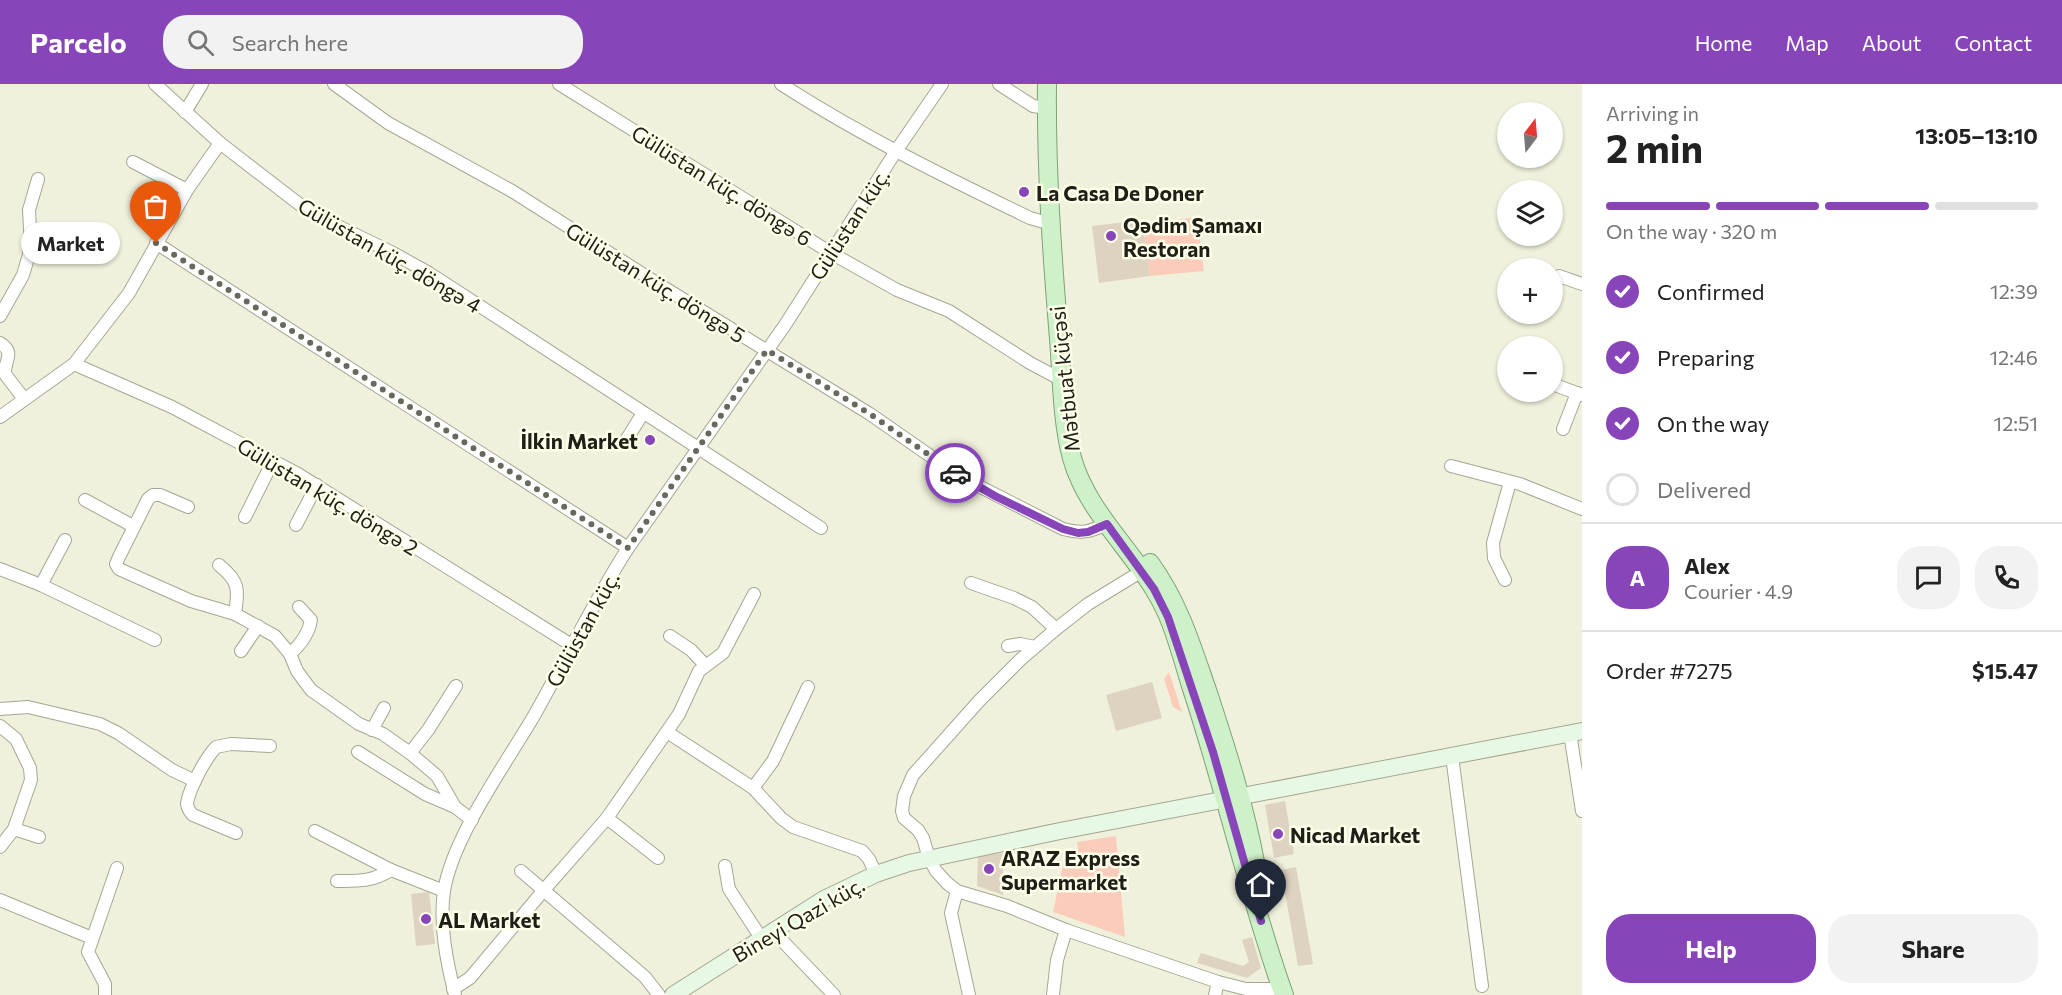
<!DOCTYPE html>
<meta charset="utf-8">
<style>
body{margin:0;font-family:Commissioner,sans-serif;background:#f2f2f2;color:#222;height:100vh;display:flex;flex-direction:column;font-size:22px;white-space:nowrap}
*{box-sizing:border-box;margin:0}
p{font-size:20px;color:#767676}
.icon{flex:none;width:33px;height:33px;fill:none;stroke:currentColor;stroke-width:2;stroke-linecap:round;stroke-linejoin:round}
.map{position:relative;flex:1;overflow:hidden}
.drawer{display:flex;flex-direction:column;background:#fff;width:480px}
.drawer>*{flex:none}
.needle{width:39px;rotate:16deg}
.controls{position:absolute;left:1497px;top:18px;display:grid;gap:12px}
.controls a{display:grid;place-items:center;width:66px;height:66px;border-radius:50%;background:#fff;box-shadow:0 2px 4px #0004;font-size:30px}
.pin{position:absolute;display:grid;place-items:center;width:51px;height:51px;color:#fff;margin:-62px -26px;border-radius:50% 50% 50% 0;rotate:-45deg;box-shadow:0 0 6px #0007}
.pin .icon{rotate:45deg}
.courier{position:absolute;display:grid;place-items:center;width:60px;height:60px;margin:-30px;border:4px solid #8745b9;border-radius:50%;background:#fff;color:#222;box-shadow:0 2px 8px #0007}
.bubble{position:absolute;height:42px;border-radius:21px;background:#fff;box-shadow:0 2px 4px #0004;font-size:20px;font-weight:700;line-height:42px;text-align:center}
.summary em{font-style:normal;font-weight:700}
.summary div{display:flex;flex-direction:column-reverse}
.summary{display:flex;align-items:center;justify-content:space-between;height:102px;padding:0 24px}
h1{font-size:39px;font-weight:700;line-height:45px}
.bar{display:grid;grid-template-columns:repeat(4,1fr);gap:9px 6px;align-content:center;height:72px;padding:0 24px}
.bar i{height:8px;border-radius:4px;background:#e0e0e0}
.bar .current{background:#8745b9}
.bar p{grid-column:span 4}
.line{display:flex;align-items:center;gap:15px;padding:0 24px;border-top:2px solid #e0e0e0}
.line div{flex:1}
.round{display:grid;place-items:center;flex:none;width:63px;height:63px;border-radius:24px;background:#f2f2f2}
ol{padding:0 24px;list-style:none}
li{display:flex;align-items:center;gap:18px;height:66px}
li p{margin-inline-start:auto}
li .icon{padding:6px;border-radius:50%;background:#8745b9;color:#fff;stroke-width:4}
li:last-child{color:#767676}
li i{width:33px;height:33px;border:3px solid #e0e0e0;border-radius:50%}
.primary-button{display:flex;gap:12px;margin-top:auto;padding:12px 24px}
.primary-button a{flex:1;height:69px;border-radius:24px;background:#8745b9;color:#fff;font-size:24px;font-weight:700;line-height:69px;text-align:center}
.primary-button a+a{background:#f2f2f2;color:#222}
header{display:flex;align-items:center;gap:36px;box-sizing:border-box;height:84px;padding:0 30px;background:#8745b9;color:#fff}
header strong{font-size:28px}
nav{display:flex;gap:33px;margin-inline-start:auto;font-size:21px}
.search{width:420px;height:54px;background:#f2f2f2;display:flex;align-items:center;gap:15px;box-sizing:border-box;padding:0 21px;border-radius:24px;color:#767676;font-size:22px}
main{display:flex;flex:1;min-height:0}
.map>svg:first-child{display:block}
.green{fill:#fbccb9}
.building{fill:#ded2c0}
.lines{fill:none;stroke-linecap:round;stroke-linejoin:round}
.street-casing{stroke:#a6a793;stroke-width:14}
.secondary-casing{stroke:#a6a793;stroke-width:18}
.primary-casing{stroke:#7da275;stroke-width:20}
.street{stroke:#fff;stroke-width:12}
.secondary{stroke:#e7f8e5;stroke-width:16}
.primary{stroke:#cff1ca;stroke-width:18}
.done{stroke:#68685d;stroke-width:6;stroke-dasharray:0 10.8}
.route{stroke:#8745b9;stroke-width:8}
.poi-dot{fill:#8745b9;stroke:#feffe9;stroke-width:2}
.labels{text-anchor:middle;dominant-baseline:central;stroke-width:5;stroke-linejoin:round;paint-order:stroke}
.street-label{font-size:21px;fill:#1f1f18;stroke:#feffe9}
.poi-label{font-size:21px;font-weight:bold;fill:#1f1f18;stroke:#feffe9;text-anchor:start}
</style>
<header>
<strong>Parcelo</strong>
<div class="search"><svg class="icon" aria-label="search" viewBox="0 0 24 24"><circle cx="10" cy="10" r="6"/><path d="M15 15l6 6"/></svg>Search here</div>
<nav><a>Home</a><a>Map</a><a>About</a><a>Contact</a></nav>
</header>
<main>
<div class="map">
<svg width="1582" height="911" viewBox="0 0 1582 911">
<rect width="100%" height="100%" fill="#f0f1dc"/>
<g class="green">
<polygon points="1197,133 1204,187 1150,192 1143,141"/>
<polygon points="1169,588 1182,628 1173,623 1164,595"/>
<polygon points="1116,752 1125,853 1053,828 1064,776 1079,772 1077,758"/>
</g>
<g class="building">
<polygon points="1142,136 1150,192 1099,199 1092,142"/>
<polygon points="1152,598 1162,634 1116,647 1106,611"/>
<polygon points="1285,717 1294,770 1274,774 1265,721"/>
<polygon points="1003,769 1003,811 977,802 978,771"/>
<polygon points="1296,783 1313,880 1298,882 1281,786"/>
<polygon points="429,808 435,860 416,862 411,810"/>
<polygon points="1252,853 1261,884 1247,894 1197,879 1201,869 1243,882 1249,878 1242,856"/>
</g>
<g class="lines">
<g class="street-casing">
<g id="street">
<polyline points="155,0 220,59 299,120 323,135 391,168 429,189 821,444"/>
<path d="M334,0L388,39L512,107L655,198L870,330L959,392L1063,445C1083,450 1089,448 1107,440"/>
<polyline points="559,0 831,169 897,206 949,227 1030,279 1062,296"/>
<path d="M781,0C860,51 945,93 1030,134L1051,140"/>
<polyline points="999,0 1033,22 1047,24"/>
<polyline points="185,28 202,0"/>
<polyline points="133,78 187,106"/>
<polyline points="156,159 628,464"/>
<polyline points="1559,192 1582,200"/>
<polyline points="0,232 23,191 28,174 31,163 29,126 38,95"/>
<path d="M0,259C16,269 4,276 5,290L24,315"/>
<polyline points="74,280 172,323 298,390 573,562"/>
<polyline points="1552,300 1582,311"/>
<polyline points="0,333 74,280 129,209 187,106 220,59"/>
<polyline points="1563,345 1577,309"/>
<polyline points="625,358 643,329"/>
<polyline points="1451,382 1520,400 1582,425"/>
<polyline points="85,416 133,442"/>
<polyline points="188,423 160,411 153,411 148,415 119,473 116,480 119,485 191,517 235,530 275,552 290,570 297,587 311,606 359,640 383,650 410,669 437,692 455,723 472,736"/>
<polyline points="245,433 273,377"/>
<polyline points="296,441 317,401"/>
<path d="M219,481C239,497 239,505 235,530"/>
<polyline points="0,485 41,501 155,556"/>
<polyline points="1142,487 1088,520 1056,545 1020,576 979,617 913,691 904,712 902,727 904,734 918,746 923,754 929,774 936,787 947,799 957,807 1007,822 1066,846 1218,898 1246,905 1282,905"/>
<polyline points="1505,496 1494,474 1493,459 1510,398"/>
<polyline points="971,499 1014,514 1032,523 1056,545"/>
<polyline points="41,501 65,456"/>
<polyline points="670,552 691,566 705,581"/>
<polyline points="1008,562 1020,560 1035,563"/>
<polyline points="241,567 258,542"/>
<path d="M290,570C300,561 309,549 311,536L299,523"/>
<polyline points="0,625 28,623 100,640 118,649 172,686 195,697"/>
<polyline points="0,642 16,655 30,684 31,696 14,745 0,763"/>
<polyline points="372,646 384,624"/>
<polyline points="667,648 753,704 781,734 793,743 862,767 869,775 876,790"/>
<polyline points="1570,649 1582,727"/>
<polyline points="358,668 425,710 455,723"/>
<polyline points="410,669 428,646 456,602"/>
<polyline points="1452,672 1482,902"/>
<polyline points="753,704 773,677 808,603"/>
<polyline points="607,734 658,774"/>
<polyline points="14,745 39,753"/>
<polyline points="315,747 391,786 444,807"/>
<path d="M236,749L193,731C189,727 187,724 187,719C190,703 205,675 216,663L231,660L270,662"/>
<polyline points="725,782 729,805 761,854"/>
<polyline points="521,787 645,893 659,911"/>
<path d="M337,797C359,797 371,798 391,786"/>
<polyline points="957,807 951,829 969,911"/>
<polyline points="0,816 92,854"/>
<polyline points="773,847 834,911"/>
<polyline points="453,905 470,894 543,807 607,734 679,630 699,587 723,569 754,510"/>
<polyline points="105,911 105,900 88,868 117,784"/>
<path d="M455,911C447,879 439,841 444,807C453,752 506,680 535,630C566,575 594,517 628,464L785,241L896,67L942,0"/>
<polyline points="1053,911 1057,876 1066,846"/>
<polyline points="1215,911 1218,898"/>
</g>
</g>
<g class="secondary-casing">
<polyline id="secondary" points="673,911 824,815 876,790 909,779 1060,747 1582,647"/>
</g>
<g class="primary-casing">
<g id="primary">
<path d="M1047,0C1046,85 1052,170 1059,255C1062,293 1062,338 1072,374C1089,435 1145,475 1169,534C1178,556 1184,579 1191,602C1225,704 1248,810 1284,911"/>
<path d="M1150,479C1179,519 1192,563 1208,609C1227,667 1245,723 1256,783"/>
</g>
</g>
<use href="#street" class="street"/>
<use href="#secondary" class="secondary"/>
<use href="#primary" class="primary"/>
</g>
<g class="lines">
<polyline class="done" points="156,159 628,464 767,266 870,330 955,389"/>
<polyline class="route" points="955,389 995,412 1063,445 1078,449 1088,448 1107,440 1154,505 1168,533 1213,668 1261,837"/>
</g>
<g class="poi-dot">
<circle cx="1024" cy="108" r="6"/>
<circle cx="1111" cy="152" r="6"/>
<circle cx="650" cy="356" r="6"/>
<circle cx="1278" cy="750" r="6"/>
<circle cx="989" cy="785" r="6"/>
<circle cx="426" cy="835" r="6"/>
</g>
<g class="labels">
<g class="street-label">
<text transform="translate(722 101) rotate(32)">Gülüstan küç. döngə 6</text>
<text transform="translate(849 140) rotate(-57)">Gülüstan küç.</text>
<text transform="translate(390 171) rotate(30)">Gülüstan küç. döngə 4</text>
<text transform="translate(656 198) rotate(32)">Gülüstan küç. döngə 5</text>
<text transform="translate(1064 295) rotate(-96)">Mətbuat küçəsi</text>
<text transform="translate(328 412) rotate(31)">Gülüstan küç. döngə 2</text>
<text transform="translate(582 545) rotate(-61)">Gülüstan küç.</text>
<text transform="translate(798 835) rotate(-30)">Bineyi Qazi küç.</text>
</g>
<g class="poi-label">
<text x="1036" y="108">La Casa De Doner</text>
<text x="1123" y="140">Qədim Şamaxı<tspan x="1123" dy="24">Restoran</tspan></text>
<text x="638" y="356" text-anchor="end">İlkin Market</text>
<text x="1290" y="750">Nicad Market</text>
<text x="1001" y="773">ARAZ Express<tspan x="1001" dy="24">Supermarket</tspan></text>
<text x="438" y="835">AL Market</text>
</g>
</g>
</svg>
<div class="controls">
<a><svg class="needle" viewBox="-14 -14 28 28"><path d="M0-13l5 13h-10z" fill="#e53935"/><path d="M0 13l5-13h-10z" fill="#767676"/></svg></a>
<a><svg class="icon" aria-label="layers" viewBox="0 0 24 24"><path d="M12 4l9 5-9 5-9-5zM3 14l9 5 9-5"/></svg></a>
<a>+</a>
<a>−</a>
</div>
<div class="pin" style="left:156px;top:159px;background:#ea580c"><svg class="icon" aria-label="bag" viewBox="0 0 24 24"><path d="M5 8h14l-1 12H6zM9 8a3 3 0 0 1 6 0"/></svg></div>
<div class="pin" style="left:1261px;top:837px;background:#1f2937"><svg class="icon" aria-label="home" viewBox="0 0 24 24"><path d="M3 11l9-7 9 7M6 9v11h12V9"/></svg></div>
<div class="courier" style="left:955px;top:389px"><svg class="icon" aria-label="car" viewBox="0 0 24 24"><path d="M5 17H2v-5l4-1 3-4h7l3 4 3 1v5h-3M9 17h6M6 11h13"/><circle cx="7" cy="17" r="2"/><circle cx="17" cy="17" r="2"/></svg></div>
<div class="bubble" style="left:21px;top:138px;width:99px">Market</div>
</div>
<section class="drawer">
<div class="summary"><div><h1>2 min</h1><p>Arriving in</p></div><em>13:05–13:10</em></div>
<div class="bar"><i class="current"></i><i class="current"></i><i class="current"></i><i></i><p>On the way · 320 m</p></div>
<ol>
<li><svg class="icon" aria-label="check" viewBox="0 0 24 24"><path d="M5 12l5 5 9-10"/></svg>Confirmed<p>12:39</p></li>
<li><svg class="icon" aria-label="check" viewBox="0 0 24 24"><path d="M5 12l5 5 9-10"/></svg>Preparing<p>12:46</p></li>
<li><svg class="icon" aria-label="check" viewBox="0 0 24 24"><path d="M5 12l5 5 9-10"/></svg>On the way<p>12:51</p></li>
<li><i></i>Delivered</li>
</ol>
<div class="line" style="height:108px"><b class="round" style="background:#8745b9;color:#fff">A</b><div><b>Alex</b><p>Courier · 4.9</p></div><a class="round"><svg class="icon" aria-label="chat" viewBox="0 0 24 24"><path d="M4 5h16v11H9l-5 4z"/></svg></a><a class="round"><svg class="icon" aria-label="phone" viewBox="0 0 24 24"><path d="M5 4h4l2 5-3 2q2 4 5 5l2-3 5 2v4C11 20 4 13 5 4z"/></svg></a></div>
<div class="line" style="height:78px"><div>Order #7275</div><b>$15.47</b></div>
<div class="primary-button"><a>Help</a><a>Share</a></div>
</section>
</main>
